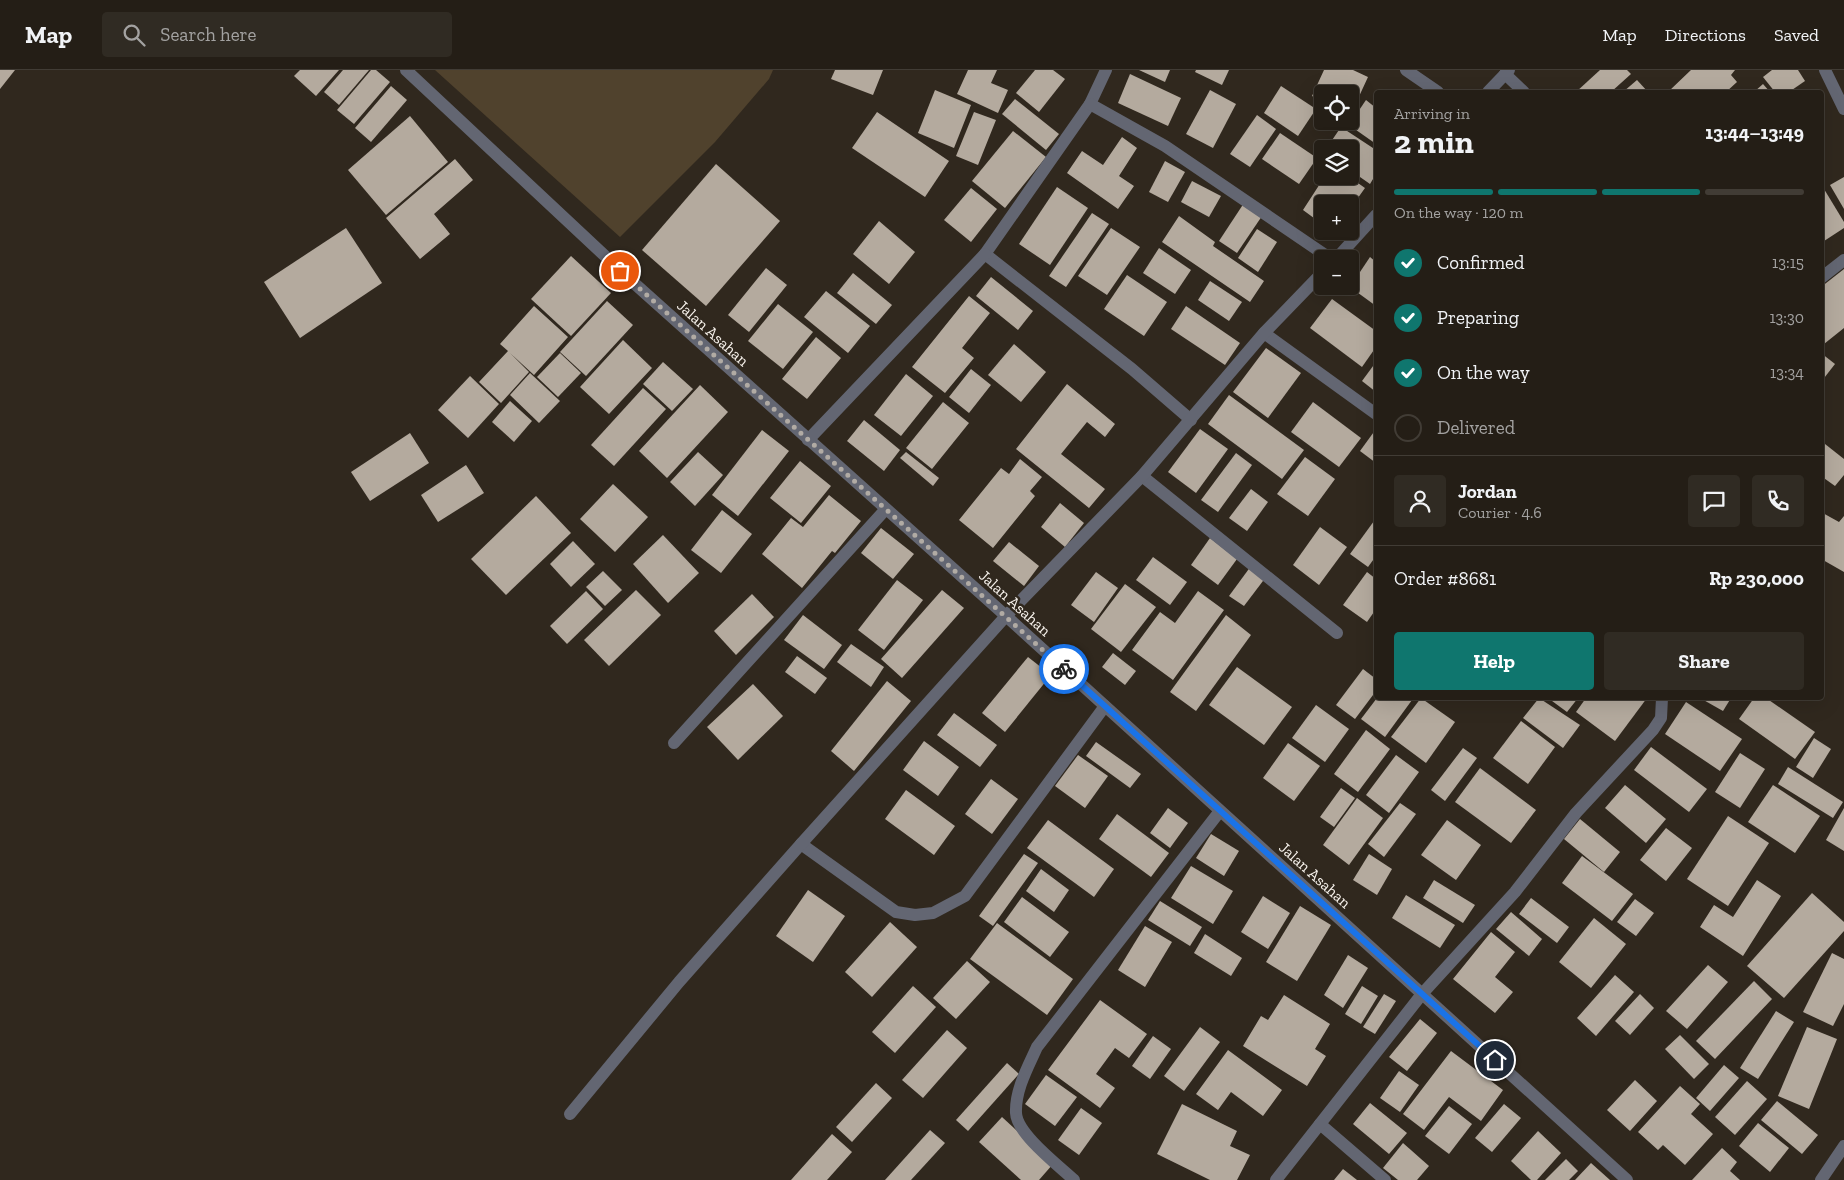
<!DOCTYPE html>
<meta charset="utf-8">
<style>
body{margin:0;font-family:"Zilla Slab",serif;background:#302b23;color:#f1f3f6;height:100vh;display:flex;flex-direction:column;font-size:19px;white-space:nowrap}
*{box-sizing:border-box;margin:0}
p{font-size:16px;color:#a3a2a1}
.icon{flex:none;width:28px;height:28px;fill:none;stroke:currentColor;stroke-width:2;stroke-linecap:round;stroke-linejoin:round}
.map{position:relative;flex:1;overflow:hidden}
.drawer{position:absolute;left:1374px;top:20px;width:450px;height:610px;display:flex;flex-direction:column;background:#241e16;border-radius:5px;box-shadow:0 5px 20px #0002,0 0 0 1px #413c35}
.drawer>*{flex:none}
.buttons{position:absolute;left:1314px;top:15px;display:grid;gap:10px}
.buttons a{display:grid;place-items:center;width:45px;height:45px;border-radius:5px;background:#241e16;box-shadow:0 5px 20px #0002,0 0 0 1px #413c35;font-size:25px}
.pin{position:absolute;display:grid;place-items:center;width:42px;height:42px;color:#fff;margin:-21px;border:2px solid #fff;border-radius:50%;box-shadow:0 1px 5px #0007}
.courier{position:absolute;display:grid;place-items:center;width:50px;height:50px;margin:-25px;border:4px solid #1a73e8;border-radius:50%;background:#fff;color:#222;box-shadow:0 1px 6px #0007}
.summary em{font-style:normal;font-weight:800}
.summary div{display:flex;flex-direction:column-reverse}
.summary{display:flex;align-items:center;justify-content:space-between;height:85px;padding:0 20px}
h1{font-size:32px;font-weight:800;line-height:38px}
.bar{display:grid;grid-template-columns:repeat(4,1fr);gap:8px 5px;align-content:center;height:60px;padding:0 20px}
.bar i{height:6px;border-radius:4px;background:#413c35}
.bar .on{background:#0f766e}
.bar p{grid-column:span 4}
.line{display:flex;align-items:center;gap:12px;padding:0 20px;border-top:1px solid #413c35}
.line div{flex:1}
.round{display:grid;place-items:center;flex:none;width:52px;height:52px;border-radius:5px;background:#302b23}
ol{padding:0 20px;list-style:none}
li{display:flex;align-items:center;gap:15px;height:55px}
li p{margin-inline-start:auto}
li .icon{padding:5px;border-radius:50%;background:#0f766e;color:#fff;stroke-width:4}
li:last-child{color:#a3a2a1}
li i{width:28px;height:28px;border:2px solid #413c35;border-radius:50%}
.button{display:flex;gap:10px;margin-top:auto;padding:10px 20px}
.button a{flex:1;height:58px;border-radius:5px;background:#0f766e;color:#fff;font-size:20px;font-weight:800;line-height:58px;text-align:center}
.button a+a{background:#302b23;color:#f1f3f6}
header{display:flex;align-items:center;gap:30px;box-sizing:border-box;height:70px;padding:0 25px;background:#241e16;border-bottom:1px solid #413c35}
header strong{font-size:24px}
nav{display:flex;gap:28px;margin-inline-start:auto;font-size:18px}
.search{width:350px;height:45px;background:#302b23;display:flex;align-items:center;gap:12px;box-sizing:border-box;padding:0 18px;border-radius:5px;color:#a3a2a1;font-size:19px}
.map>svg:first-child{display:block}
.green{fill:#50422d}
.building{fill:#b4aa9e}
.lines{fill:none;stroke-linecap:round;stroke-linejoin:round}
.minor{stroke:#636672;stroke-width:12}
.done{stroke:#b1aba4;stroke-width:5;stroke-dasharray:0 9}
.route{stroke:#1a73e8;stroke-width:6}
.labels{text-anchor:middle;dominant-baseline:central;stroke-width:5;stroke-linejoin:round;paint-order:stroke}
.street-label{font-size:16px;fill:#f7f2ec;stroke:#30281e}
</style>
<header>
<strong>Map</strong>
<div class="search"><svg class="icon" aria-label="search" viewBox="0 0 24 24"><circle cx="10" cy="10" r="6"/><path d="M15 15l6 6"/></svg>Search here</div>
<nav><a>Map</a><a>Directions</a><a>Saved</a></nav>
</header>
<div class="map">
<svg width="1844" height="1110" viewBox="0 0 1844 1110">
<rect width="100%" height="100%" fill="#30281e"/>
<polygon class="green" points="435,0 773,0 769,9 715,72 620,167"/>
<g class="building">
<polygon points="0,0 15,0 0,19"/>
<polygon points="300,0 339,0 316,26 294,6"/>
<polygon points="343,0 369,0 339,35 324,22"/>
<polygon points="371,0 376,0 390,12 354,54 337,40"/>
<polygon points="835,0 883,0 873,25 831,9"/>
<polygon points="968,0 997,0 991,13 1008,20 998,43 957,24"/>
<polygon points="1035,0 1053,0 1065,9 1039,42 1016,23"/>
<polygon points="1139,0 1170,0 1165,12"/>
<polygon points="1196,0 1229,0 1222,15 1195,2"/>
<polygon points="1324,0 1353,0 1368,7 1350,46 1350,24 1322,24 1322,31 1312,26"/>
<polygon points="1600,0 1627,0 1631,4 1611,22 1576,22"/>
<polygon points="1691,0 1735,0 1731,5 1737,12 1726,22 1671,22 1669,21"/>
<polygon points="1772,0 1798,0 1805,11 1789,22 1775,22 1763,7"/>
<polygon points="1130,4 1181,28 1168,56 1118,33"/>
<polygon points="1637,10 1648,22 1623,22"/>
<polygon points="1763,14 1770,22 1754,22"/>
<polygon points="391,16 407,30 371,72 355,58"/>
<polygon points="1281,16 1316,39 1298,66 1264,43"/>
<polygon points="935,20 971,35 954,78 918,63"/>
<polygon points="1210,20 1236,34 1213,78 1186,64"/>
<polygon points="1015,29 1059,64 1046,80 1002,44"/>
<polygon points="1366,30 1376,38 1376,74 1349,55"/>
<polygon points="877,42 949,91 925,127 852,78"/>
<polygon points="974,42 996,50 978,95 956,86"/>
<polygon points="1257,45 1276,59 1250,97 1230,84"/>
<polygon points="410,46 448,92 386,145 348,100"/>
<polygon points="1341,57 1376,80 1376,104 1370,114 1350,100 1350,79 1326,79"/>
<polygon points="1013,61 1046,87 1005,138 972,111"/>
<polygon points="1280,63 1317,88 1299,114 1262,89"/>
<polygon points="1122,67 1137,78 1119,106 1134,116 1118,139 1067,103 1082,81 1103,95"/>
<polygon points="455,89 473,110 434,144 450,164 420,189 386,148"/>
<polygon points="1165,91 1185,102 1168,132 1149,122"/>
<polygon points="716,94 780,151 706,236 642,180"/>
<polygon points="1325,106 1348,106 1365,118 1350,139 1350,134 1322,134 1322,154 1303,140"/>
<polygon points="1844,107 1844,139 1830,115"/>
<polygon points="1192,111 1221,126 1209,147 1181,132"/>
<polygon points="1057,117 1088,138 1050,195 1019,174"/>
<polygon points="971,118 997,139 971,172 944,150"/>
<polygon points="1824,119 1844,152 1844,158 1821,173 1821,121"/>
<polygon points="1244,133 1262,146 1237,183 1219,171"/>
<polygon points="1092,143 1109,154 1066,217 1049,206"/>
<polygon points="1179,146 1215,172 1213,176 1264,211 1250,232 1162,172"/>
<polygon points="879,151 915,182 889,214 853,184"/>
<polygon points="346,158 382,213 300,268 264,212"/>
<polygon points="1111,158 1140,177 1107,225 1078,206"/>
<polygon points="1257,159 1277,172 1258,202 1238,188"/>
<polygon points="1159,178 1191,200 1175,224 1143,203"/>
<polygon points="571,186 611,223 571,266 531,229"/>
<polygon points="1370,187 1376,192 1376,236 1350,217"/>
<polygon points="766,198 787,215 749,262 728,245"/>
<polygon points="1844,199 1844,258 1824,274 1821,271 1821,217"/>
<polygon points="853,203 892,235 876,254 837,223"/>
<polygon points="1127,205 1167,232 1144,266 1104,239"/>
<polygon points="991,207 1033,241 1018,260 976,226"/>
<polygon points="1210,211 1242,232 1229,251 1198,230"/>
<polygon points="826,221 870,256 848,283 804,247"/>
<polygon points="969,226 990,243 962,278 974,288 945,323 912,297"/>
<polygon points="1332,229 1376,261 1376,277 1362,297 1310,258"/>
<polygon points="607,231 633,255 586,306 560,282"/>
<polygon points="778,234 813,262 783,299 748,271"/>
<polygon points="534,236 568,267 534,305 510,283 529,302 501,333 479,312 508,281 500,274"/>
<polygon points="1186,236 1240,273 1225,295 1171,259"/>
<polygon points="816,267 841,288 807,329 782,309"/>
<polygon points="623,270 652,298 609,344 580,317"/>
<polygon points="1014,274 1046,302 1021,332 988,305"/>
<polygon points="1266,278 1301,303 1268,348 1233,322"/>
<polygon points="560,283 581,303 558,327 537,307"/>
<polygon points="1821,283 1835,294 1821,312"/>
<polygon points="663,292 693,319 672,341 643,314"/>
<polygon points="1376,292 1376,322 1362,311"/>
<polygon points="971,299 991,315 969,343 949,327"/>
<polygon points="530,303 560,331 539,353 510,325"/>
<polygon points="906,304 933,326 901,366 874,345"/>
<polygon points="470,306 499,334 468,368 438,340"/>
<polygon points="1067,314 1115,354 1105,367 1087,352 1061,384 1105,419 1089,438 1016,379"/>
<polygon points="700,315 728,342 667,408 639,381"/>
<polygon points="643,318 666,339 614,396 591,375"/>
<polygon points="1229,325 1304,380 1282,409 1208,354"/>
<polygon points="510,331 532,351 514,372 492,352"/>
<polygon points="943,332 969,353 932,399 906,378"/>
<polygon points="1313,332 1361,368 1339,397 1291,362"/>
<polygon points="864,350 900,380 884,401 847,371"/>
<polygon points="1200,359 1228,379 1196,423 1168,402"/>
<polygon points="1376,359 1376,393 1360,381"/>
<polygon points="762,360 789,381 738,446 712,425"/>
<polygon points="410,363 429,393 370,431 351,402"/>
<polygon points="1825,374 1844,389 1844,405 1835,416 1821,406 1821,380"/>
<polygon points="698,382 723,405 695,436 670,412"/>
<polygon points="906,382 939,408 933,416 900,388"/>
<polygon points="1236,383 1252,395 1218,442 1201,430"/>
<polygon points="1305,387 1335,409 1308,446 1277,424"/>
<polygon points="1020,389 1042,407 1030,421 1035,426 993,478 959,450 1001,398 1009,404"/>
<polygon points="800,391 831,416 801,453 770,428"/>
<polygon points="466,395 484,423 438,452 421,425"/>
<polygon points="613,414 648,447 615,482 580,449"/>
<polygon points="1251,419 1268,432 1247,461 1229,448"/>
<polygon points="829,425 861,451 835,483 832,481 802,518 762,484 791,448 803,457"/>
<polygon points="536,426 571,463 506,525 471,489"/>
<polygon points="1060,433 1084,453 1065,477 1041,457"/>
<polygon points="722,440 752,464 721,503 691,480"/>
<polygon points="1821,442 1839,452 1844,446 1844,502 1823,490 1821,494 1821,485 1825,478 1821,476"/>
<polygon points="1374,451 1376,453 1376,486 1368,497 1350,484"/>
<polygon points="1320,457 1347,477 1319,515 1293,495"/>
<polygon points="881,458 914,484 893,509 861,483"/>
<polygon points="663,465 699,503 668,533 633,494"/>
<polygon points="1210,468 1237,489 1218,515 1191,495"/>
<polygon points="573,471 595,494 571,517 550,494"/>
<polygon points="1009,472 1039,496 1024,516 993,491"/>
<polygon points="1153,487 1187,512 1170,535 1136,510"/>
<polygon points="1251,496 1266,507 1244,536 1229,526"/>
<polygon points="603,501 622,520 605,536 586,517"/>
<polygon points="1096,502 1118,518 1094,552 1071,535"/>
<polygon points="1367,502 1376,509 1376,539 1367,552 1343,535"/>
<polygon points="897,510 923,530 884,580 858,560"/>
<polygon points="1125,514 1156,537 1121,582 1091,559"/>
<polygon points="636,520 661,545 609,596 584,570"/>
<polygon points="942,520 964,538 902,608 881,589"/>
<polygon points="586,521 603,539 567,574 550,556"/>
<polygon points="1198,521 1224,540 1173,610 1132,580 1160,542 1175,553"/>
<polygon points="752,524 774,547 736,585 714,561"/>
<polygon points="803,545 842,575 824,599 784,570"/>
<polygon points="1226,545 1251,565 1196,641 1170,622"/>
<polygon points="851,574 884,597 871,617 837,592"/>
<polygon points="1113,583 1136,601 1125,615 1102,597"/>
<polygon points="797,586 827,608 815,624 785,602"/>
<polygon points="1028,587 1051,605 1005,662 982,643"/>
<polygon points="1237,597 1292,637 1264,675 1209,635"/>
<polygon points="1363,599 1376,609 1376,621 1355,649 1336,635"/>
<polygon points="887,611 911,631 854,701 831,681"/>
<polygon points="753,614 783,646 738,690 707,657"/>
<polygon points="1377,628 1409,628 1412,630 1385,667 1361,649"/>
<polygon points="1421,628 1455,652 1426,693 1391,667"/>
<polygon points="1539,628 1580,655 1563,678 1523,648"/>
<polygon points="1548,628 1578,628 1567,642"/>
<polygon points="1586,628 1647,628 1615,671 1576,642"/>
<polygon points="1700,628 1731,628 1723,641"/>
<polygon points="1754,628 1766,628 1815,662 1795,689 1739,649"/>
<polygon points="1686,632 1742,669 1720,701 1665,664"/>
<polygon points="1316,635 1349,659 1325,692 1292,668"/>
<polygon points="954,643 997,675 980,697 937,665"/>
<polygon points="1521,651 1555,677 1528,714 1493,688"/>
<polygon points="1366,660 1390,679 1358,722 1334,704"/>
<polygon points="1814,668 1831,679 1813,708 1796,697"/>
<polygon points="924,671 959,697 938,726 903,700"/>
<polygon points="1096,672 1141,704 1130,718 1086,686"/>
<polygon points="1288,673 1320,696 1294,731 1263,708"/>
<polygon points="1651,677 1707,719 1689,742 1634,700"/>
<polygon points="1463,678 1477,688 1445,731 1431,720"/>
<polygon points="1740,683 1765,699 1740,738 1715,722"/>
<polygon points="1078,685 1108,706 1085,738 1055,716"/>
<polygon points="1396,685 1419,702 1389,743 1366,725"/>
<polygon points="1788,697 1843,732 1833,748 1778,714"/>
<polygon points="1480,698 1536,740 1511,773 1455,732"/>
<polygon points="991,709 1018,729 992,764 965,744"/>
<polygon points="1625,715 1666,749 1646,773 1605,738"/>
<polygon points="1773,715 1820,746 1795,783 1748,752"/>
<polygon points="1341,718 1355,728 1334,757 1320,747"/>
<polygon points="906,720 955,756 934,785 885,749"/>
<polygon points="1357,728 1383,748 1349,795 1323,775"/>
<polygon points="1400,733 1416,744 1384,787 1368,774"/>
<polygon points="1168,738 1188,753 1170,778 1150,763"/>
<polygon points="1844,738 1844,781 1826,770"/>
<polygon points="1117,744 1169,783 1151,807 1099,769"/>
<polygon points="1728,746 1769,773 1728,836 1687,809"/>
<polygon points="1580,749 1620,782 1604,802 1564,769"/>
<polygon points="1048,750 1114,799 1094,827 1027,778"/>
<polygon points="1447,750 1481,775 1456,810 1421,785"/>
<polygon points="1666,758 1692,778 1666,811 1640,790"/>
<polygon points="1211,764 1239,781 1224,806 1196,788"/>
<polygon points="1024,784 1038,793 993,856 979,846"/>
<polygon points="1369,784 1392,799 1377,825 1353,810"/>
<polygon points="1582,786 1633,824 1612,851 1562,813"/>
<polygon points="1191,796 1233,821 1213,854 1171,828"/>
<polygon points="1041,799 1069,820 1054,842 1026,821"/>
<polygon points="1434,810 1475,835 1463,853 1423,828"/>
<polygon points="1757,810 1781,826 1743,886 1700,857 1714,835 1733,847"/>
<polygon points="808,820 845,846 813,892 776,866"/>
<polygon points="1812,823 1844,852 1844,861 1784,928 1747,896"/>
<polygon points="1406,825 1455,855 1440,878 1392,848"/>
<polygon points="1263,826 1290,843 1268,879 1241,862"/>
<polygon points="1022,827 1069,862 1050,887 1004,852"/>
<polygon points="1531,828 1569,857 1557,873 1519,844"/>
<polygon points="1635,829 1654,843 1636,866 1617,852"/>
<polygon points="1160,831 1202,857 1190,876 1148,850"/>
<polygon points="1300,836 1331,855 1297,911 1266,892"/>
<polygon points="1511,842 1542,869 1529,886 1496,859"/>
<polygon points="1594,848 1626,874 1591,918 1559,892"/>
<polygon points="890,852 917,877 872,927 845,902"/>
<polygon points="997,853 1073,909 1047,945 970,889"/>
<polygon points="1145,856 1172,872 1145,917 1118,900"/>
<polygon points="1491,862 1515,882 1495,907 1513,922 1495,943 1453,909"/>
<polygon points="1205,864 1242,888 1231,906 1194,883"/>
<polygon points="1832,883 1844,889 1844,934 1833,956 1803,942"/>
<polygon points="1348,885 1368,898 1343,938 1324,925"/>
<polygon points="967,891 990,912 956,949 933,928"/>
<polygon points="1708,895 1728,912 1687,959 1666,941"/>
<polygon points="1615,905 1634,922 1596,966 1577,948"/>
<polygon points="1754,911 1772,929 1715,989 1696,971"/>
<polygon points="913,916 936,937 895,983 872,962"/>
<polygon points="1362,916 1378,926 1361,954 1345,944"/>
<polygon points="1384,924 1396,931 1375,964 1363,957"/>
<polygon points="1640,924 1654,938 1630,965 1615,951"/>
<polygon points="1284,925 1330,954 1315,979 1326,986 1307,1016 1243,976 1261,946 1268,950"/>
<polygon points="1100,930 1147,964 1129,988 1115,978 1096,1004 1115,1018 1100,1038 1048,1000"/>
<polygon points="1776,941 1794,952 1758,1009 1740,998"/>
<polygon points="1420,949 1437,963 1407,1001 1389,987"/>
<polygon points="1200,957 1220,972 1184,1021 1164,1006"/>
<polygon points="1807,957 1837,969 1809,1039 1778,1026"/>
<polygon points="947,960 967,978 923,1028 902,1010"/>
<polygon points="1680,965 1709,994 1694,1009 1665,979"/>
<polygon points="1153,966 1171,979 1150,1009 1132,996"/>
<polygon points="1228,980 1282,1020 1263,1046 1231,1022 1218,1040 1196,1024"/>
<polygon points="1451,981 1503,1020 1481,1051 1449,1027 1424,1060 1403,1044"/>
<polygon points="1007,993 1019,1004 968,1061 956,1050"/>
<polygon points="1724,995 1739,1008 1710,1041 1696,1028"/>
<polygon points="1399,1001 1419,1015 1400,1042 1380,1028"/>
<polygon points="1046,1005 1077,1027 1055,1056 1025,1034"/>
<polygon points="1635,1010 1657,1031 1630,1061 1607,1040"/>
<polygon points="1747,1011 1767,1029 1735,1065 1715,1047"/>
<polygon points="876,1013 892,1028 852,1072 836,1057"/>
<polygon points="1680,1016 1700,1034 1691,1044 1713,1064 1685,1095 1663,1075 1658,1080 1638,1062"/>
<polygon points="1777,1031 1818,1065 1802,1084 1761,1050"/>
<polygon points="1370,1033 1407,1063 1389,1084 1353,1054"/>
<polygon points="1182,1034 1237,1061 1230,1076 1250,1085 1237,1110 1210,1110 1157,1084"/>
<polygon points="1504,1034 1521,1048 1492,1082 1475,1068"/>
<polygon points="1449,1036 1472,1054 1449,1084 1425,1066"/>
<polygon points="1081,1038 1102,1053 1079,1085 1058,1070"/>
<polygon points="1002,1047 1053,1094 1039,1110 1021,1110 979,1072"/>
<polygon points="1758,1053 1789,1078 1770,1102 1739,1076"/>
<polygon points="930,1060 945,1073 911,1110 885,1110"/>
<polygon points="1538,1061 1561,1083 1537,1110 1531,1110 1511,1091"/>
<polygon points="832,1064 852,1082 827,1110 791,1110"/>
<polygon points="1403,1073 1429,1096 1417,1110 1398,1110 1383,1098"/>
<polygon points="1722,1078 1737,1092 1730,1101 1740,1110 1692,1110"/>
<polygon points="1566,1089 1578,1101 1569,1110 1545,1110"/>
<polygon points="1591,1093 1610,1110 1575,1110"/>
<polygon points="1343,1099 1357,1110 1334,1110"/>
</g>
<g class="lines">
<g class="minor">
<polyline points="406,0 635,214 1006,546 1627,1110"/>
<polyline points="1106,0 1090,34 985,184 1132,299 1191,350"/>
<polyline points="1406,0 1438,22"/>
<polyline points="1825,0 1844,39"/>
<polyline points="1505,4 1524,22"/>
<polyline points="1488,22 1509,0"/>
<polyline points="1090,34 1165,76 1331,189"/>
<polyline points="1336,189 1376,145"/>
<polyline points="1821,208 1844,190"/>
<polyline points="1264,263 1376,344"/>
<polyline points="808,370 985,184"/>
<polyline points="1142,406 1337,563"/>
<polyline points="674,673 885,440"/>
<polyline points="801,774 896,842 915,845 933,843 965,826 1105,636"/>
<polyline points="570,1044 679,912 801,774 1006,546 1142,406 1264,263 1322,203"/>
<polyline points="1320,1054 1385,1110"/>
<path d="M1074,1110C1058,1095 1017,1064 1016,1043C1015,1020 1028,997 1037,977L1220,741"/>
<polyline points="1276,1110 1422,924 1515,822 1576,743 1653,660 1661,648 1662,628"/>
<polyline points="1821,1110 1844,1076"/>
</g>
</g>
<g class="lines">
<polyline class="done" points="620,201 1064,599"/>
<polyline class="route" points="1064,599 1495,990"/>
</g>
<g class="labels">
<g class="street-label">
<text transform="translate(713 263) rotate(42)">Jalan Asahan</text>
<text transform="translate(1015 533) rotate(42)">Jalan Asahan</text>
<text transform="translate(1315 805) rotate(42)">Jalan Asahan</text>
</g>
</g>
</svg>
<div class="buttons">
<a><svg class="icon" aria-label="locate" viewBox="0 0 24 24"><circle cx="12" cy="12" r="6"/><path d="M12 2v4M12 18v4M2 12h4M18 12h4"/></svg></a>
<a><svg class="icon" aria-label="layers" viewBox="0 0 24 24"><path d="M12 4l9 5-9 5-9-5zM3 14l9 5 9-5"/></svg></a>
<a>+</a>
<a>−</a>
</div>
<div class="pin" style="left:620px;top:201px;background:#ea580c"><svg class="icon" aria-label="bag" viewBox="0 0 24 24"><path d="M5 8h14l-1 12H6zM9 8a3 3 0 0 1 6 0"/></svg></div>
<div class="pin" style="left:1495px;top:990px;background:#1f2937"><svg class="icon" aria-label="home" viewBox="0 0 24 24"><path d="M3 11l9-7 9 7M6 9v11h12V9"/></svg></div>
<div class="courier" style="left:1064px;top:599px"><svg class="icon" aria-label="bike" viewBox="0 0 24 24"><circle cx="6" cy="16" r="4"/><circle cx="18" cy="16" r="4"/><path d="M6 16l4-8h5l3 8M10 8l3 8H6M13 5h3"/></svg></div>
<section class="drawer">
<div class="summary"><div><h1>2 min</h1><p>Arriving in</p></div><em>13:44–13:49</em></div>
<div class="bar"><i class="on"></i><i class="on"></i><i class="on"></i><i></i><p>On the way · 120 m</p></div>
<ol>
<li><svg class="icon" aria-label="check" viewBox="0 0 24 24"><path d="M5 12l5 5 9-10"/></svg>Confirmed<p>13:15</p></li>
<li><svg class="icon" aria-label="check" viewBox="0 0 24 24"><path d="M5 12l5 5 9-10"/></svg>Preparing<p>13:30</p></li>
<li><svg class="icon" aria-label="check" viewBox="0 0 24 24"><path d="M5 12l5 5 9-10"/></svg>On the way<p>13:34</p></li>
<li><i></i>Delivered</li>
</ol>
<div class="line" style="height:90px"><a class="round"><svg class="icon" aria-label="person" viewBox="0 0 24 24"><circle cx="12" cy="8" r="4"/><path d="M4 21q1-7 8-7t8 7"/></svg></a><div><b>Jordan</b><p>Courier · 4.6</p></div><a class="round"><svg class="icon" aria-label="chat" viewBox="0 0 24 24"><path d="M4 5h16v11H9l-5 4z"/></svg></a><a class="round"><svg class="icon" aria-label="phone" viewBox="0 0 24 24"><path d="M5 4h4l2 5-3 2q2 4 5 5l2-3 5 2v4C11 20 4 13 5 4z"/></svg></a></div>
<div class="line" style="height:65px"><div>Order #8681</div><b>Rp 230,000</b></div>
<div class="button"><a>Help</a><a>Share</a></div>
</section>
</div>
